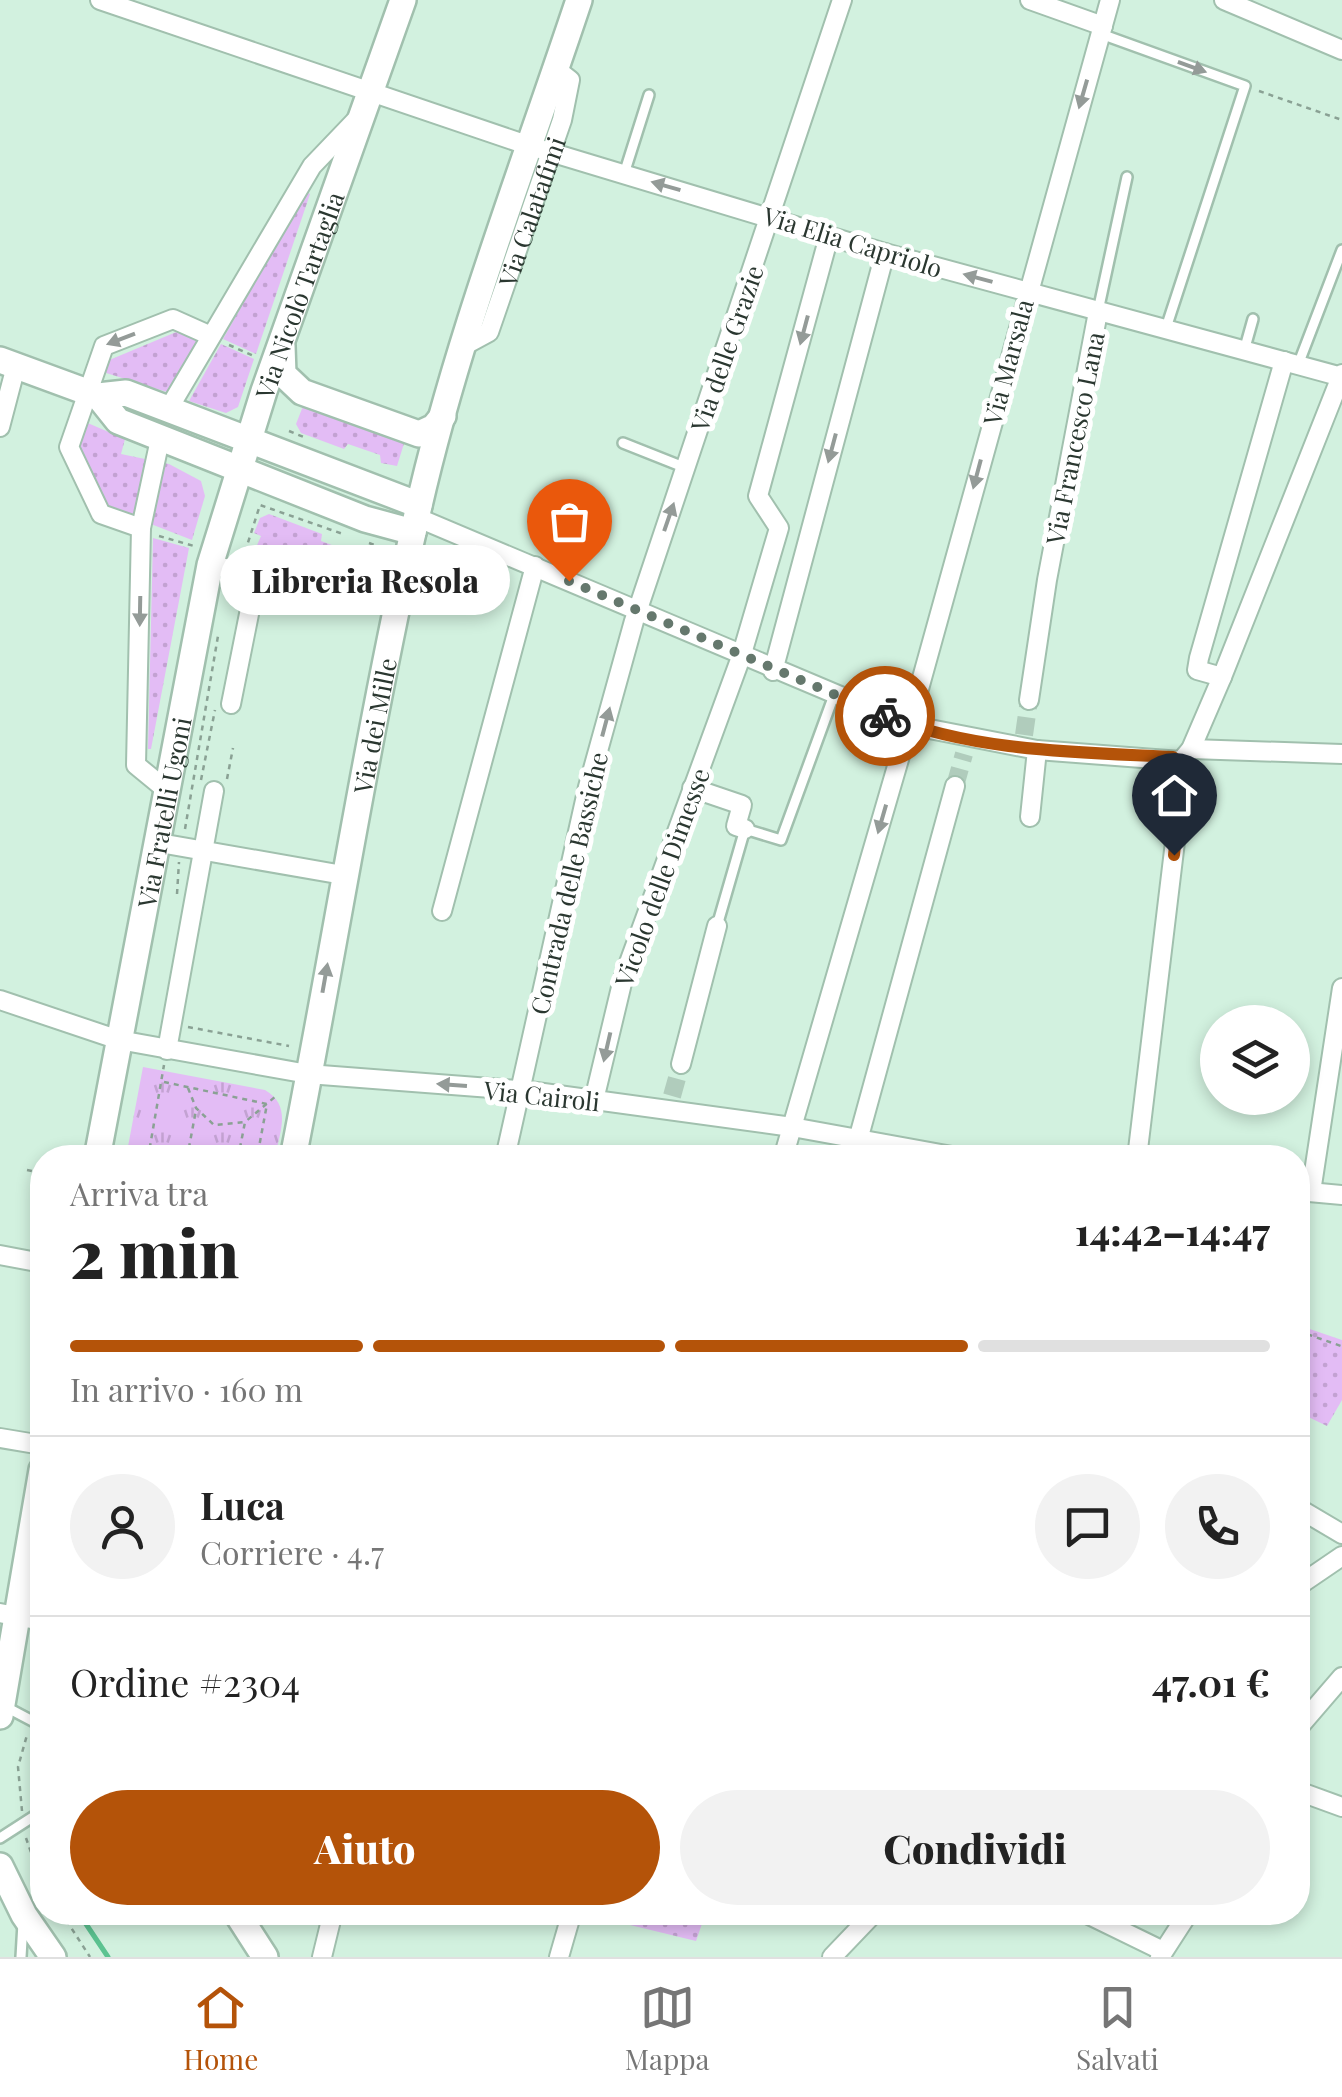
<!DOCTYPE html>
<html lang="it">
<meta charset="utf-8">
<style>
body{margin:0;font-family:"Playfair Display",serif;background:#f2f2f2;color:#222;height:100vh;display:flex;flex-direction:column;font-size:38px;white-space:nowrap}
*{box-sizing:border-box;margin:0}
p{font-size:32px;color:#767676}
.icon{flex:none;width:55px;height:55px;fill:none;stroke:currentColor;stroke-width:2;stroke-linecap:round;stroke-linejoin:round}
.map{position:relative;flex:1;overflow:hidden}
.panel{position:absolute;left:30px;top:1145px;width:1280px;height:780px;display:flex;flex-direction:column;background:#fff;border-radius:40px;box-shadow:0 5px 15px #0003}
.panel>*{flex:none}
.controls{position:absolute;left:1200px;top:1005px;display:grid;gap:20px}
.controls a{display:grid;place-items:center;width:110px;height:110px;border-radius:50%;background:#fff;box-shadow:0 5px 15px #0003;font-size:50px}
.pin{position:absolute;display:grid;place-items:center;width:85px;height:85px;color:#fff;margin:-102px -42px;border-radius:50% 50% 50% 0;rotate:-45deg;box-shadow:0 0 10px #0007}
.pin .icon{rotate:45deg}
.courier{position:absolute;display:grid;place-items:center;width:100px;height:100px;margin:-50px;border:8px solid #b45309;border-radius:50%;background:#fff;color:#222;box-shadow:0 2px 12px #0007}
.bubble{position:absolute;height:70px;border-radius:35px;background:#fff;box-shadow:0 5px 15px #0003;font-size:32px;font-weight:800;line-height:70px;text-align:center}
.headline em{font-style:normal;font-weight:800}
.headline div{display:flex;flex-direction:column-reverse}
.headline{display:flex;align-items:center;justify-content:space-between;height:170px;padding:0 40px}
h1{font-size:65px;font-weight:800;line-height:75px}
.bar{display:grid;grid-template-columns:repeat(4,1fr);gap:15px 10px;align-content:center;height:120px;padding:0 40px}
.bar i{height:12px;border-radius:8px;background:#e0e0e0}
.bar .active{background:#b45309}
.bar p{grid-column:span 4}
.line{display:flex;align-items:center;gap:25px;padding:0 40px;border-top:2px solid #e0e0e0}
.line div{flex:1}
.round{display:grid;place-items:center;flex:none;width:105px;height:105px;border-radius:52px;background:#f2f2f2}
.cta{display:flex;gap:20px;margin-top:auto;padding:20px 40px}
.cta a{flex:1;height:115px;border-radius:60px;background:#b45309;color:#fff;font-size:40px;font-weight:800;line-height:115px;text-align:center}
.cta a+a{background:#f2f2f2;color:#222}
.dock{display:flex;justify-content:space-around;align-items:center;height:140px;border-top:2px solid #e0e0e0;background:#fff;font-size:28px;color:#767676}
.dock a{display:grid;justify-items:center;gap:5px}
.dock .active{color:#b45309}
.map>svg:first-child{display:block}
.grass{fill:url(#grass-dots)}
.park{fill:url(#park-tufts)}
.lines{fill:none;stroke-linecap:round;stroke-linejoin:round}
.stream{stroke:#5cc391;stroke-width:5}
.street-tunnel{stroke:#b0ccbc;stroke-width:18;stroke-dasharray:18 9;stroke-linecap:butt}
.lane-casing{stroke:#a1c0ae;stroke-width:14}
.street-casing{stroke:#a1c0ae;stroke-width:22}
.secondary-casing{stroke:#a1c0ae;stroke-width:30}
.path{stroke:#8aa194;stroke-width:2.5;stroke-dasharray:5 5;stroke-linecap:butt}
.lane{stroke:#fff;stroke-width:9}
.street{stroke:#fff;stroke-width:18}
.secondary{stroke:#fff;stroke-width:25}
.oneway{fill:#949b98}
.done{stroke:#65786d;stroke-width:10;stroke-dasharray:0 18}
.route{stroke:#b45309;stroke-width:12}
.labels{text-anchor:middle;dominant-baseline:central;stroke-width:10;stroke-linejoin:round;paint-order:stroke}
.street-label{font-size:25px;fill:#2a3730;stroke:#fff}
</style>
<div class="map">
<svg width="1342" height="1957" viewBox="0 0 1342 1957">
<defs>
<pattern id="grass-dots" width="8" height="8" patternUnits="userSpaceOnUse" patternTransform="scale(2.5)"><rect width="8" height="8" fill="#e3bcf5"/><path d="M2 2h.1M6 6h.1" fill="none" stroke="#c3a2d2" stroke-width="1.8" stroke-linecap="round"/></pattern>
<pattern id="park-tufts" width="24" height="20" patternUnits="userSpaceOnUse" patternTransform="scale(2.5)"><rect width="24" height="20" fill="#e3bcf5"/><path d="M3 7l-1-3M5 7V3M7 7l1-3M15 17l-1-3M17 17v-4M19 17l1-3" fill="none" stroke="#c3a2d2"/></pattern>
</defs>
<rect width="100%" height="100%" fill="#d2f1df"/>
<g class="grass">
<polygon points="306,192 310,194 256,354 223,339"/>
<polygon points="181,330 202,338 167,392 103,372 107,361"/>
<polygon points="221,344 254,359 238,407 226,413 189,401"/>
<polygon points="305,401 406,437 397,466 381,463 380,455 348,444 344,449 301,433 296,424"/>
<polygon points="83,421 125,439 121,454 169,464 201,481 205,496 192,540 107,507 75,446"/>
<polygon points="269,514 322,534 321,541 359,555 362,550 374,553 378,562 371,587 249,564 261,536 254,533 260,518"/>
<polygon points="153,538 189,548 151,749 148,749"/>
<polygon points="1298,1325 1342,1340 1342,1400 1327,1426 1298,1412"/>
<polygon points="594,1913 695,1912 705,1915 696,1941 593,1916"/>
</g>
<path class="park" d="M143,1067L265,1090C292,1106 280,1131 275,1157H126Z"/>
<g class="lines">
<polyline class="stream" points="78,1912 108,1957"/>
<g class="street-tunnel">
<polyline points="1024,735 1029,700"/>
<polyline points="955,786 964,754"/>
<polyline points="672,1096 681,1064"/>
</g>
<g class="lane-casing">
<g id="lane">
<polyline points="1101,34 1245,86 1165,331"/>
<polyline points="624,174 649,95"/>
<polyline points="1098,311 1127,177"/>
<polyline points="1244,351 1253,319"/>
<polyline points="1298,365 1342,250"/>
<polyline points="623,443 686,468"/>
<polyline points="717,926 745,829 781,840 834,695"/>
<polyline points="4,1706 42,1726"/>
<polyline points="0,1838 42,1811"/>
<polyline points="21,1957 23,1923"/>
</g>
</g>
<g class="street-casing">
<g id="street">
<polyline points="100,0 530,146 885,253 1342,377"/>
<polyline points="1030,0 1103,26"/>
<polyline points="1224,0 1342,50"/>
<path id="s1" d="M465,345L489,332L562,120L570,80L556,69"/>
<polyline points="172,403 312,166 357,119"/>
<polyline points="0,427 16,366"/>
<polyline points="416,517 909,725 1037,750 1181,761"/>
<polyline points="141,528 159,444"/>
<polyline points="210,565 400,602"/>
<polyline points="773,671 885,253"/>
<polyline points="1222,677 1197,670 1199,658 1284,361"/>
<polyline points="1029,700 1047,580 1098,312"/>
<polyline points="231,704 257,574"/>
<polyline points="1191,749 1342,754"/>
<polyline points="1181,761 1191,749 1222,677 1342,374"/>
<polyline points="164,788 136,765 141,528 101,514 69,447 104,346 173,319 211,336"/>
<polyline points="692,788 742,805 736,826 745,829"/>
<polyline points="1030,817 1037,750"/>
<polyline points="154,842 343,875"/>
<polyline points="442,911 535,566"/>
<polyline points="0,1000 119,1040 308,1074 529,1091 792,1127 963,1158"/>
<polyline points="167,1050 214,791"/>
<polyline points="681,1064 717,926"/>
<polyline points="594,1100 623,979 741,657 779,528 758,496 829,236"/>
<polyline points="858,1140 955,786"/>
<polyline points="505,1158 588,787 634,621 842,0"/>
<polyline points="783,1158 909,725 1110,0"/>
<polyline points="1137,1158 1178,817 1181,761"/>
<polyline points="1298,1191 1342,1195"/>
<polyline points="1311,1192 1342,988"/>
<polyline points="0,1255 42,1263"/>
<polyline points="0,1438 42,1445"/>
<polyline points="1298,1508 1342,1534"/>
<polyline points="1298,1586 1342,1556"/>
<polyline points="0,1613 42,1621"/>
<polyline points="1298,1728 1342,1677"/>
<polyline points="1298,1791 1342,1807"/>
<polyline points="1083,1912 1163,1951"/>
<polyline points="322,1957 333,1912"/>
<polyline points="559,1957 572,1912"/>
<polyline points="832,1957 875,1912"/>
<polyline points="1160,1957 1189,1912"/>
</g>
</g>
<g class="secondary-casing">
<g id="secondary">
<polyline points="282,346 283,374 302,392 419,434 434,427 443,416"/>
<polyline points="0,360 98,396 126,393 419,505"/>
<polyline points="98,396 118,421 365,519 413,532"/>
<path id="s2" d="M97,1158L210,565L264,391L403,0"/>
<path id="s3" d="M293,1158C335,945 368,731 416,519C455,343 522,171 579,0"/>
<polyline points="0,1716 42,1470"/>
<polyline points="0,1866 24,1915 53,1957"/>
<polyline points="236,1912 265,1957"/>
</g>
</g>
<g class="path">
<polyline points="1259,91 1342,120"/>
<polyline points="229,345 254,356"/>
<polyline points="289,431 306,438"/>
<polyline points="159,536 194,546"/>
<polyline points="369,543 385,549"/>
<polyline points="245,552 260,505 343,534"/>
<polyline points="227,779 233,748"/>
<polyline points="201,780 215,710"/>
<polyline points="185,829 218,636"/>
<polyline points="177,894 179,862"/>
<polyline points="188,1027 289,1046"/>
<polyline points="164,1082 267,1104 257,1158"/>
<polyline points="188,1088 196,1108 214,1125 245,1122"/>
<polyline points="148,1158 164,1065"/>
<polyline points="187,1158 196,1110"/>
<polyline points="200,1158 221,1158"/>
<polyline points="238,1158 245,1122 276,1096"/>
<polyline points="27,1170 42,1173"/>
<polyline points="1298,1331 1341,1346"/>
<polyline points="35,1708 42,1673"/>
<polyline points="22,1811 18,1767 27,1735"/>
<polyline points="26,1838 42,1884"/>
<polyline points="61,1912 90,1957"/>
</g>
<use href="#lane" class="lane"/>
<use href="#street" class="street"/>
<use href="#secondary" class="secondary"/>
</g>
<defs><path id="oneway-solid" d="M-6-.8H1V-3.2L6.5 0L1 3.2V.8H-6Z" transform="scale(2.5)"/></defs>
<g class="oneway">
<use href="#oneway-solid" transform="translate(1192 67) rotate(20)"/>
<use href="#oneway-solid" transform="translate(1083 94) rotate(106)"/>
<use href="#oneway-solid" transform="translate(666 186) rotate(-164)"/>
<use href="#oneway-solid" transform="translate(978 278) rotate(-165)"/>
<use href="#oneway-solid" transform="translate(804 330) rotate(105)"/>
<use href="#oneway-solid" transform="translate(121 339) rotate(159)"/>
<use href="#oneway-solid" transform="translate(832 448) rotate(105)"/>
<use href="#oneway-solid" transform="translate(977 474) rotate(105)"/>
<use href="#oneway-solid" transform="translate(669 517) rotate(-71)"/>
<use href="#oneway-solid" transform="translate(140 611) rotate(91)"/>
<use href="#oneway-solid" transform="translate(606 722) rotate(-75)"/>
<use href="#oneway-solid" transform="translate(882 819) rotate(106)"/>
<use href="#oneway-solid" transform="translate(325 978) rotate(-80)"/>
<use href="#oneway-solid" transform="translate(607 1047) rotate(103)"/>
<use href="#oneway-solid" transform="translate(452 1085) rotate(-176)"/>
</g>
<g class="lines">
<polyline class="done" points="569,581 885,716"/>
<path class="route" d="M885,716C976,752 1077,752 1173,757L1183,768L1174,855"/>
</g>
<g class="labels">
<g class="street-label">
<text stroke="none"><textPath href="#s1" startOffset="155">Via Calatafimi</textPath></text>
<text transform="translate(853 241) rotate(17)">Via Elia Capriolo</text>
<text stroke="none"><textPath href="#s2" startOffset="888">Via Nicolò Tartaglia</textPath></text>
<text transform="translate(726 348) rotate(-71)">Via delle Grazie</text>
<text transform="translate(1007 362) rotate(-75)">Via Marsala</text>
<text transform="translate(1074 438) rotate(-79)">Via Francesco Lana</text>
<text stroke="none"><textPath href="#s3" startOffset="440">Via dei Mille</textPath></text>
<text stroke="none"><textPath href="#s2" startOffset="352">Via Fratelli Ugoni</textPath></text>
<text transform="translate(661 877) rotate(-70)">Vicolo delle Dimesse</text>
<text transform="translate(568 883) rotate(-77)">Contrada delle Bassiche</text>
<text transform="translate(542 1095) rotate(6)">Via Cairoli</text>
</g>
</g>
</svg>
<div class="controls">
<a><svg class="icon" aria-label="layers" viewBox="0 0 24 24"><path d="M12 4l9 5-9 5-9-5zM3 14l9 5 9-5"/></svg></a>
</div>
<div class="pin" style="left:569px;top:581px;background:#ea580c"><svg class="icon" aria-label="bag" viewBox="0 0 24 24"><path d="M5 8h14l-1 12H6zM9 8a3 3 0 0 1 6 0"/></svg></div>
<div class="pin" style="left:1174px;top:855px;background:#1f2937"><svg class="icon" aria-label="home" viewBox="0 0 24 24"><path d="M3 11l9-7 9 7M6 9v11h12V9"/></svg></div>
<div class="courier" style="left:885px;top:716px"><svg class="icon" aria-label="bike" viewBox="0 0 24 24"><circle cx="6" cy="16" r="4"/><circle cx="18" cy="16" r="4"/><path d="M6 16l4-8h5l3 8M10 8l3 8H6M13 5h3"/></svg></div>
<div class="bubble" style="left:220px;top:545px;width:290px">Libreria Resola</div>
<section class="panel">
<div class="headline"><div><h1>2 min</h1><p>Arriva tra</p></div><em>14:42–14:47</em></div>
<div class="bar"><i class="active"></i><i class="active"></i><i class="active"></i><i></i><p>In arrivo · 160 m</p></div>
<div class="line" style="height:180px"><a class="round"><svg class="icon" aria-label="person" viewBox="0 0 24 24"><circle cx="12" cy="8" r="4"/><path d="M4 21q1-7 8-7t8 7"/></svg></a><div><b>Luca</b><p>Corriere · 4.7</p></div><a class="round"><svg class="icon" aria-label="chat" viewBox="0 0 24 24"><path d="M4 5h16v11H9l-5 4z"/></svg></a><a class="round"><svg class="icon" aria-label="phone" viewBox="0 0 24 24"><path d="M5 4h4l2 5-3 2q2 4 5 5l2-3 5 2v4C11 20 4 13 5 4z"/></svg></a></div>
<div class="line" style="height:130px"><div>Ordine #2304</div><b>47.01 €</b></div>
<div class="cta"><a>Aiuto</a><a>Condividi</a></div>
</section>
</div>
<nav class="dock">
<a class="active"><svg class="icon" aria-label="home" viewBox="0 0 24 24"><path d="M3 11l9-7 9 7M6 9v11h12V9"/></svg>Home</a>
<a><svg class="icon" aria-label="map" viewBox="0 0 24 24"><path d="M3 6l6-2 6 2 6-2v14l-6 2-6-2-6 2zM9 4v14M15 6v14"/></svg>Mappa</a>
<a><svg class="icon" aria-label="saved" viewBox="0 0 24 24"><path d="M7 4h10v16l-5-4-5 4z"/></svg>Salvati</a>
</nav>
